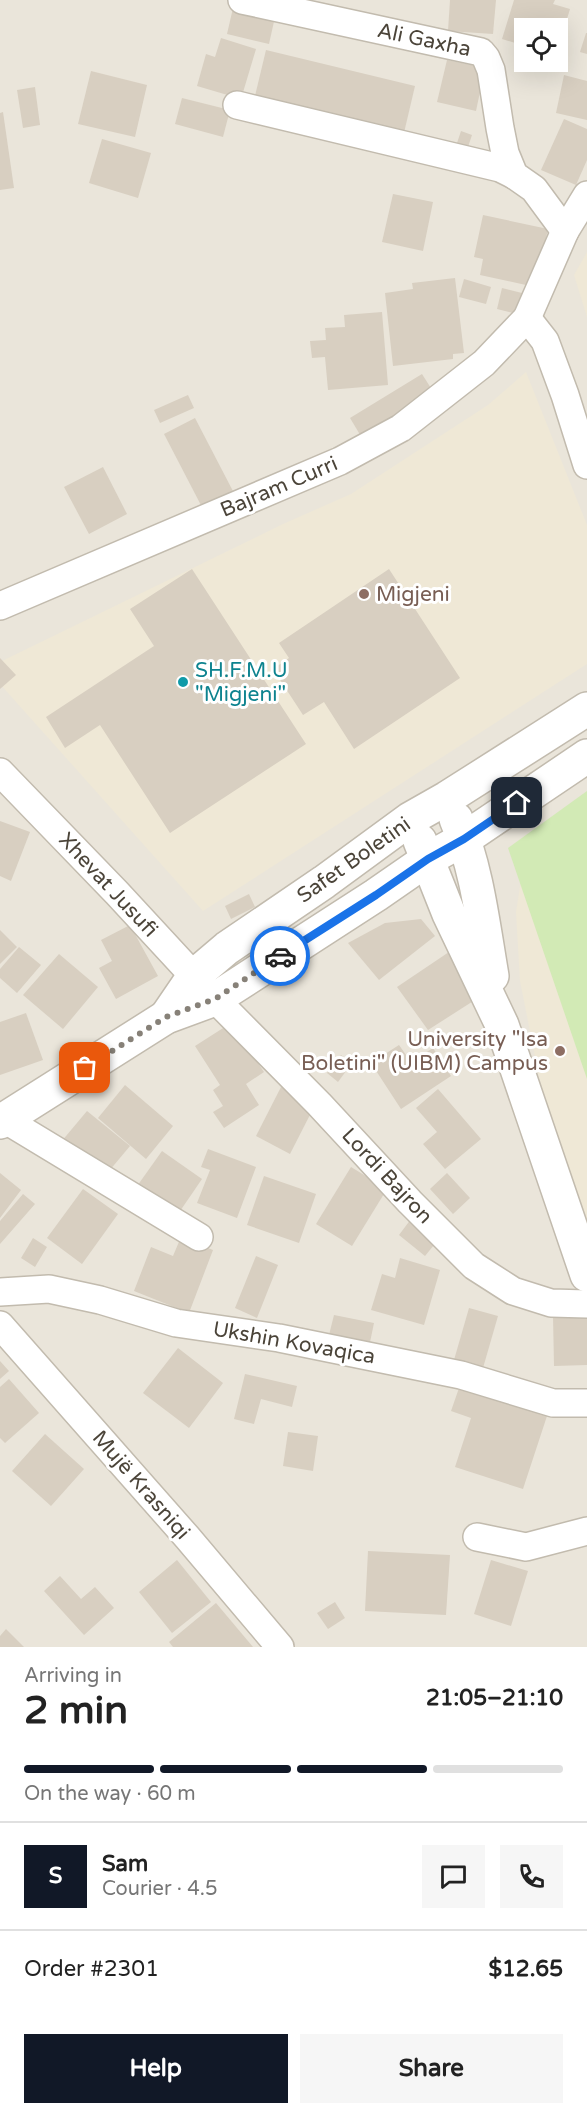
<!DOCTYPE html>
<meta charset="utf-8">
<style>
body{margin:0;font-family:"Varela Round",sans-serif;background:#f6f6f6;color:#222;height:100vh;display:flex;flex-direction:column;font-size:22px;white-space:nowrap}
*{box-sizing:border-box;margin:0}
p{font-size:20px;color:#767676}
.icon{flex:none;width:33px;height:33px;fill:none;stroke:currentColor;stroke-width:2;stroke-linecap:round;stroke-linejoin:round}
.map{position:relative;height:1647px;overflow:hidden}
.details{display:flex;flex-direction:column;background:#fff;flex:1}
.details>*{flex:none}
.tools{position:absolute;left:514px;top:18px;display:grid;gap:12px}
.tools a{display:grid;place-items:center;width:54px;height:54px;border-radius:0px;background:#fff;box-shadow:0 6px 24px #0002;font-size:30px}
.pin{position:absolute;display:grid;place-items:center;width:51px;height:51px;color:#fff;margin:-26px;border-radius:12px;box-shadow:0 3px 9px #0006}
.courier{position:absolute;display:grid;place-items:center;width:60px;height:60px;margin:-30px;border:4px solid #1a73e8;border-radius:50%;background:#fff;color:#222;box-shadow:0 2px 8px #0007}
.headline em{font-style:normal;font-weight:800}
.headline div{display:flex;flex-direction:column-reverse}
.headline{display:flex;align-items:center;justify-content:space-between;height:102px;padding:0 24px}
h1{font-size:39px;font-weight:800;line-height:45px}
.bar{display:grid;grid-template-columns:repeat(4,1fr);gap:9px 6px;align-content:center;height:72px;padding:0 24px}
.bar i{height:8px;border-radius:4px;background:#e0e0e0}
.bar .current{background:#111827}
.bar p{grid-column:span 4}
.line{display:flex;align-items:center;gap:15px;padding:0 24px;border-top:2px solid #e0e0e0}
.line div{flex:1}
.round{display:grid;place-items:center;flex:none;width:63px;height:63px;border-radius:0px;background:#f6f6f6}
.action{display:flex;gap:12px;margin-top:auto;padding:12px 24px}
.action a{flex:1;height:69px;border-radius:0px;background:#111827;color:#fff;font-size:24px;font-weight:800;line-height:69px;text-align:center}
.action a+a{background:#f6f6f6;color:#222}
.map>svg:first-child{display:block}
.residential{fill:#eae5da;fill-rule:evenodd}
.education{fill:#efe8d6}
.green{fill:#d2eab5}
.building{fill:#d8cfc1}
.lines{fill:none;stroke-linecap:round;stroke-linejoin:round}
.minor-casing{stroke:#c2bbae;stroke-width:30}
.tertiary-casing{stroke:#c2bbae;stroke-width:36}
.minor{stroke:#fff;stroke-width:27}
.tertiary{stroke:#fff;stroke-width:33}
.done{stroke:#878178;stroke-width:6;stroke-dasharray:0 10.8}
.route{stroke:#1a73e8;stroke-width:8}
.education-dot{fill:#8d6e63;stroke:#fff;stroke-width:2}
.culture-dot{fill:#0f9aa8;stroke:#fff;stroke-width:2}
.labels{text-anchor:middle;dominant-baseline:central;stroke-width:6;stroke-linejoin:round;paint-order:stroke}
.street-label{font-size:21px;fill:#4b4439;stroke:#fff}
.education-label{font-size:21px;fill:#785e54;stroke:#fff;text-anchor:start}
.culture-label{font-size:21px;fill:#0d838f;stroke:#fff;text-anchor:start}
</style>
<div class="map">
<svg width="587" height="1647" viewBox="0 0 587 1647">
<rect width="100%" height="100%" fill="#f6f3ec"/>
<path class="residential" d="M0,0H587V1647H0ZM525,28H558V62H525Z"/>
<g class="education">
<polygon points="587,252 587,317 574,275"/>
<polygon points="526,372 587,525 587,664 203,911 0,684 0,662 283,524 351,494 488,405"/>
<polygon points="587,826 587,1227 548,1122 520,981 516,912 522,874"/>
</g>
<polygon class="green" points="587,791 587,1079 508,848"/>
<g class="building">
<polygon points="450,0 496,0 493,34 448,31"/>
<polygon points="514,0 555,0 553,4 570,9 563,32 558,31 558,28 550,28 532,23 530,28 525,28 525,46 502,39"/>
<polygon points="233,8 275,17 269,44 227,34"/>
<polygon points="586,33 587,33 587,54 580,52"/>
<polygon points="221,38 256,49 241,99 197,86 206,54 215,57"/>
<polygon points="266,50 415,86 403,137 254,100"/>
<polygon points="447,60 485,68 476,111 437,102"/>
<polygon points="91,71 147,85 135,137 78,124"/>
<polygon points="564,75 587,81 587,120 556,113"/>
<polygon points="35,87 40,125 23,128 17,90"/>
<polygon points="182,98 230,110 223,137 175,124"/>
<polygon points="3,112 14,188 0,190 0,113"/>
<polygon points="564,119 587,129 587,160 576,185 541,170"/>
<polygon points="461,131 472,135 466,153 455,149"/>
<polygon points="102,139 151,153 138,198 89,183"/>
<polygon points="393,194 433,202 423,251 382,242"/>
<polygon points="483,215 548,229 535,287 480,275 483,259 474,257"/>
<polygon points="455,278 464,353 453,354 453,359 393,366 385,293 413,289 412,283"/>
<polygon points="464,279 491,287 486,304 459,297"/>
<polygon points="502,288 526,294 521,315 497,309"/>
<polygon points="382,312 388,385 328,390 325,357 312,358 310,341 326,340 325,328 345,327 344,315"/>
<polygon points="422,374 434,393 362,438 350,418"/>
<polygon points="188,395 194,408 160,423 154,410"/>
<polygon points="195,418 235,495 204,511 164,434"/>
<polygon points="103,467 127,514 89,534 64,487"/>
<polygon points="192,569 306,744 170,833 100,725 65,748 46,717 154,646 130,609"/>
<polygon points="389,569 460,678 354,749 324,702 303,715 273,669 289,658 279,643"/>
<polygon points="0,658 16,675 0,689"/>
<polygon points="0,821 30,832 11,881 0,876"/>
<polygon points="249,894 255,907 231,919 225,906"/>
<polygon points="421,919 435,936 379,980 348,943 385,923"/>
<polygon points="130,925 158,976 116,999 99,968 112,961 101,940"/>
<polygon points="0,930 17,947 0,964"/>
<polygon points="19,947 41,965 17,993 0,978 0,969"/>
<polygon points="449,952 478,998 428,1030 397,987"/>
<polygon points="59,954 98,987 63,1029 23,995"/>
<polygon points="26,1013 43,1060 0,1075 0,1022"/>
<polygon points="231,1023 264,1072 246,1084 259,1105 224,1128 213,1112 223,1106 213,1090 220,1085 195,1046"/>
<polygon points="399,1045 411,1062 433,1048 451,1076 401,1109 371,1063"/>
<polygon points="341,1055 352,1063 338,1082 327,1073"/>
<polygon points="125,1085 173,1126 146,1159 98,1118"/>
<polygon points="281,1087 315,1105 290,1154 256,1136"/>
<polygon points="438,1089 481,1139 445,1169 423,1144 437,1132 416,1108"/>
<polygon points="87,1111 130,1146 104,1177 61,1142"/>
<polygon points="208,1149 256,1167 237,1218 197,1203 210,1170 201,1167"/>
<polygon points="162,1151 202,1179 176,1217 135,1189"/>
<polygon points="351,1167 387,1189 352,1246 316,1224"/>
<polygon points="0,1173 21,1190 0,1218"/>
<polygon points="447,1173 470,1198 453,1214 430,1189"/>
<polygon points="264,1176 316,1194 299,1243 247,1225"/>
<polygon points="83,1189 118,1214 82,1264 47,1238"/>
<polygon points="23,1194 35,1204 0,1244 0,1221"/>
<polygon points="411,1219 438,1240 425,1256 399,1235"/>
<polygon points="181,1237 213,1250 189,1313 134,1291 151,1247 173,1256"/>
<polygon points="33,1238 47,1247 35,1267 21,1258"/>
<polygon points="256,1256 278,1265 257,1318 235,1308"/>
<polygon points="400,1258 440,1270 424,1325 371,1310 382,1274 395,1278"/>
<polygon points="469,1308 498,1316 483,1368 454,1360"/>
<polygon points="334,1315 374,1323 369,1347 328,1339"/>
<polygon points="587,1315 587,1365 554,1366 553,1316"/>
<polygon points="178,1348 223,1383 189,1428 143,1393"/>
<polygon points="0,1361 9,1371 0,1379"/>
<polygon points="245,1374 297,1386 292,1407 261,1399 254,1424 234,1419"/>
<polygon points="9,1379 39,1413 5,1443 0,1438 0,1387"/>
<polygon points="459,1388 547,1416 523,1489 455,1467 471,1418 451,1411"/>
<polygon points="288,1432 318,1436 313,1471 283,1466"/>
<polygon points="45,1434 84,1469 51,1506 12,1471"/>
<polygon points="368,1551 450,1555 446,1615 365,1611"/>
<polygon points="177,1560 211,1602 172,1633 139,1592"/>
<polygon points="491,1560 528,1571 511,1626 474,1614"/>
<polygon points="60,1576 81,1599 95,1587 114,1608 84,1635 44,1591"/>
<polygon points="335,1602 345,1618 328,1629 317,1613"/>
<polygon points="216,1603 253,1647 173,1647 169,1642"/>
<polygon points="6,1629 24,1647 0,1647 0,1636"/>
</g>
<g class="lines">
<g class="minor-casing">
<g id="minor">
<polyline points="242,0 481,52 486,58 491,70 500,128 505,153 514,175 534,189 565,231"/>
<polyline points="237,105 500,168 514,175"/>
<polyline points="527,318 545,341 565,395 587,465"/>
<polyline points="0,606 340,461 401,428 484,363 527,318 565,231 587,195"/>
<polyline points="0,772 117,893 215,999 319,1104 410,1202 474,1266 513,1291 551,1303 587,1304"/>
<polyline points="4,1119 199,1237"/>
<polyline points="0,1292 49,1289 100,1300 176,1323 279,1338 461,1375 553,1403 587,1403"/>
<polyline points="0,1325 187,1537 280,1647"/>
<polyline points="477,1537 526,1547 587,1531"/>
</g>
</g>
<g class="tertiary-casing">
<g id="tertiary">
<path d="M456,819C477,868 483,924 492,976"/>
<polyline points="420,841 449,914 502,1025 587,1275"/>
<polyline points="166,1017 194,976 227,948 324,882 410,819 447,798 587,709"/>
<polyline points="0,1122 166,1017 215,999 376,895 428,859 464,839 587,756"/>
</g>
</g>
<use href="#minor" class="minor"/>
<use href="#tertiary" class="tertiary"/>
</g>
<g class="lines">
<polyline class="done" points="85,1068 166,1017 215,999 280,956"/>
<polyline class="route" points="280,956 376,895 428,859 464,839 517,803"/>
</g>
<g class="education-dot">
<circle cx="364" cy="594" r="6"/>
<circle cx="560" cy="1051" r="6"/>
</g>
<circle class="culture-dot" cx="183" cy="682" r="6"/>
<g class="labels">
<g class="street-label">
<text transform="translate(424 40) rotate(12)">Ali Gaxha</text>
<text transform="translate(279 487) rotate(-23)">Bajram Curri</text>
<text transform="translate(354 860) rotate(-35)">Safet Boletini</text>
<text transform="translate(108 885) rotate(47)">Xhevat Jusufi</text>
<text transform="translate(387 1176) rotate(47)">Lordi Bajron</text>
<text transform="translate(294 1343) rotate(10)">Ukshin Kovaqica</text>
<text transform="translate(141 1485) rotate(49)">Mujë Krasniqi</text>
</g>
<g class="education-label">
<text x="376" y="594">Migjeni</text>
<text x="548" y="1039" text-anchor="end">University "Isa<tspan x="548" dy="24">Boletini" (UIBM) Campus</tspan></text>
</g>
<g class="culture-label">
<text x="195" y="670">SH.F.M.U<tspan x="195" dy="24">"Migjeni"</tspan></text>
</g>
</g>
</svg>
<div class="tools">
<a><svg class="icon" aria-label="locate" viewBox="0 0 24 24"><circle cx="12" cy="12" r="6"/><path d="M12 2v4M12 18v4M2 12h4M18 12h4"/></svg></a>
</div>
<div class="pin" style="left:85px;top:1068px;background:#ea580c"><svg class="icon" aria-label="bag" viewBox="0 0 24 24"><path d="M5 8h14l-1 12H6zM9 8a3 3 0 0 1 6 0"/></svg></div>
<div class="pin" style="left:517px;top:803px;background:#1f2937"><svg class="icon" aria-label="home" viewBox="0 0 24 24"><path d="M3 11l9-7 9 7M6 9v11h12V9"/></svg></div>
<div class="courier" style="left:280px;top:956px"><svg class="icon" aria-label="car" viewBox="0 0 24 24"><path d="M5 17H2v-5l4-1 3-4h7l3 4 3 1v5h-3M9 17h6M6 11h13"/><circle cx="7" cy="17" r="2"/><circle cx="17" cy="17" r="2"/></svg></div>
</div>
<section class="details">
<div class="headline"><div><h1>2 min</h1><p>Arriving in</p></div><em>21:05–21:10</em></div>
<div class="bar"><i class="current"></i><i class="current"></i><i class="current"></i><i></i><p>On the way · 60 m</p></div>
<div class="line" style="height:108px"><b class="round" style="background:#111827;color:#fff">S</b><div><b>Sam</b><p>Courier · 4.5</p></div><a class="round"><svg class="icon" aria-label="chat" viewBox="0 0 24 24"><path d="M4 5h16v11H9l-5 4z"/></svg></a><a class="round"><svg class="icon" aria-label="phone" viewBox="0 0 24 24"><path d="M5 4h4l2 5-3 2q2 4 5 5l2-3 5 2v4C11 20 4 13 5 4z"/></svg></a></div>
<div class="line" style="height:78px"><div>Order #2301</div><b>$12.65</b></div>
<div class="action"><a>Help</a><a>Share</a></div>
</section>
